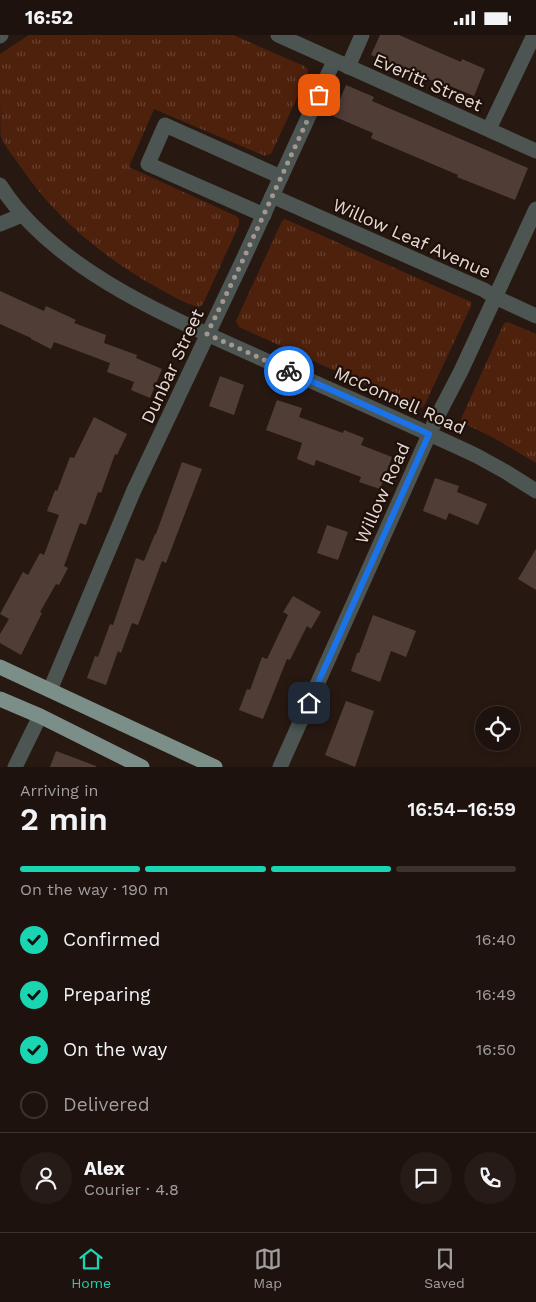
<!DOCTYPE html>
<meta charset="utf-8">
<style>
body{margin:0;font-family:"Work Sans",sans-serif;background:#261b17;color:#f1f3f6;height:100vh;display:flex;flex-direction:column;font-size:19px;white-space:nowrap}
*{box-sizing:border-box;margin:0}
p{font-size:16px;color:#a19e9e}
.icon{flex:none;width:28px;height:28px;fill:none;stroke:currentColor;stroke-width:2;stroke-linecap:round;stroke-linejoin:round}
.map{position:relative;height:732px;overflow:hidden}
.drawer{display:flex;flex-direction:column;background:#1e120e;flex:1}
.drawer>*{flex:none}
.buttons{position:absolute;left:475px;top:671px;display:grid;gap:10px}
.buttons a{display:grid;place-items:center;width:45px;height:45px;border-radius:50%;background:#1e120e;box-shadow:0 2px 8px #0003,0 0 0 1px #3c322e;font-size:25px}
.pin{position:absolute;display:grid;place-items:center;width:42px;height:42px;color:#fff;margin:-21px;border-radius:10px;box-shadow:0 2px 8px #0006}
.courier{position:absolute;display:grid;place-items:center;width:50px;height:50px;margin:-25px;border:4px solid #1a73e8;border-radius:50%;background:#fff;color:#222;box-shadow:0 1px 6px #0007}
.headline em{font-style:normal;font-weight:600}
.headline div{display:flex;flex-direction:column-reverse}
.headline{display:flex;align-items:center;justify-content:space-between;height:85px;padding:0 20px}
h1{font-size:32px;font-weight:600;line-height:38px}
.bar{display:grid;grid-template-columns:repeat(4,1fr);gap:8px 5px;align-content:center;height:60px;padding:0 20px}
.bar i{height:6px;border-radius:4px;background:#3c322e}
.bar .active{background:#1ad5b2}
.bar p{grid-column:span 4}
.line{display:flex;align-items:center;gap:12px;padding:0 20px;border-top:1px solid #3c322e}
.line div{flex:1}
.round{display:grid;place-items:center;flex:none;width:52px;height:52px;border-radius:26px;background:#261b17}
ol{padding:0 20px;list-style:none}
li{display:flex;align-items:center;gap:15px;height:55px}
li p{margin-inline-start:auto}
li .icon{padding:5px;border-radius:50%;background:#1ad5b2;color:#111;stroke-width:4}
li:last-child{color:#a19e9e}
li i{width:28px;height:28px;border:2px solid #3c322e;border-radius:50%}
.status{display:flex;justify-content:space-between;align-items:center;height:35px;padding:0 25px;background:#1e120e;direction:ltr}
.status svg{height:14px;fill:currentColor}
.tabs{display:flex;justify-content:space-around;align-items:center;height:70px;border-top:1px solid #3c322e;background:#1e120e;font-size:14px;color:#a19e9e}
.tabs a{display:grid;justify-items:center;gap:2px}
.tabs .active{color:#1ad5b2}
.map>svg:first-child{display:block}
.grass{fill:url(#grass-tufts)}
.building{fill:#503e36}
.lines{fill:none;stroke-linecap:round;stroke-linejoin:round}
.minor{stroke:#4c5552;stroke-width:15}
.major{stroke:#7b8e88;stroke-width:15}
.done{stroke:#a49792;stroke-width:5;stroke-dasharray:0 9}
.route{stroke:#1a73e8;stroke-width:6}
.labels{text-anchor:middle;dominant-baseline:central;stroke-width:4.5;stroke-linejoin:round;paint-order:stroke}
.street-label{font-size:18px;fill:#e7dbd7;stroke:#1e0f09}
</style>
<div class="status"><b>16:52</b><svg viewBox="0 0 49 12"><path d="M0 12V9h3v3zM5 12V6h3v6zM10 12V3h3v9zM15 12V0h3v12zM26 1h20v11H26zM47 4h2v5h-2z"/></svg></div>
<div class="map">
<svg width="536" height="732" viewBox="0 0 536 732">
<defs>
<pattern id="grass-tufts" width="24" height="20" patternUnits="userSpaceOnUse" patternTransform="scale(1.25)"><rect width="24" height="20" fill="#4e210d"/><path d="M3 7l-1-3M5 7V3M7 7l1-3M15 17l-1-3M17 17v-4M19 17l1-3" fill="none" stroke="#684130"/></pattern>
</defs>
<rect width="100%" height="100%" fill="#281812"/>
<g class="grass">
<path d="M29,0H233L304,31L308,35L307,41L271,119L265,121L154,74L129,132L236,181L239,184V190L203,269L199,272C185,269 171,260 158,253C102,222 53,181 18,128C12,120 5,111 1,102C0,94 0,33 0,19Z"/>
<polygon points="285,184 471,267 471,271 424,371 418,374 239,292 236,286 282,186"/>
<polygon points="508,287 536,299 536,428 494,403 463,388 461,384 504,288"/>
</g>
<g class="building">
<polygon points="380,0 399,0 461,27 462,24 485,34 474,61 445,49 445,51 371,20"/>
<polygon points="346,50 374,62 372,66 528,133 515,165 457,142 458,140 371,103 373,98 333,81"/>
<polygon points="0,256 44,276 46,271 76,285 74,288 106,300 104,308 137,320 136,323 162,334 150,363 131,355 134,347 107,337 110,328 54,307 51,314 31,304 31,303 0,289"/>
<polygon points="220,341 244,350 234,380 209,371"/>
<polygon points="277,365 302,373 299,382 343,398 344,395 364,403 361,410 392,422 380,454 359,447 361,442 316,425 314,431 297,424 302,408 266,395"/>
<polygon points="94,382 127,399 117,420 115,419 101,458 98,457 86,490 80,488 64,531 68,533 59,550 56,549 40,577 42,578 21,620 0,608 0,599 9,584 0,579 23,537 28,540 40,518 44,520 59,480 47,476 55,455 57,456 70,422 74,423"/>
<polygon points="182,427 202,434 166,528 162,526 138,590 132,588 121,618 118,616 106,650 87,643 95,621 98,622 110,589 113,590 136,523 144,526 155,499 156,499"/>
<polygon points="435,443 459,451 457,457 487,469 478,490 449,478 446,485 423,476"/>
<polygon points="327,490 348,497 338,525 317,518"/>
<polygon points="536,514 536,555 518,544"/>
<polygon points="293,561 321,577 311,594 307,591 290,625 287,624 263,684 239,675 247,654 250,655 262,622 267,624 288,580 283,577"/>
<polygon points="373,580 416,596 406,622 391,616 380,647 351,636 357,618 359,618"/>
<polygon points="346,666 374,676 355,732 325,720"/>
<polygon points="56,716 96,731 96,732 50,732"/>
</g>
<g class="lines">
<g class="minor">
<polyline points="278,0 536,116"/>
<polyline points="0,1 1,0"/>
<polyline points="348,32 362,0"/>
<polyline points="489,94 534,0"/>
<path d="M0,150C57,240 184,288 278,331C344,361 411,390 477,421L506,437L536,456"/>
<polyline points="272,161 484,255 495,262 536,281"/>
<polyline points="264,180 148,129 165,90 281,142"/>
<polyline points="0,189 22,180"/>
<polyline points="50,655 134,455 241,229 334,26"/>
<polyline points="15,732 40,681"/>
<polyline points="280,732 437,382 461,336 536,174"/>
</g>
<g class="major">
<polyline points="0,632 215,732"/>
<polyline points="0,664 40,681 142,732"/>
</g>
</g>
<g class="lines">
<polyline class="done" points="289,336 207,299 241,229 319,60"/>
<polyline class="route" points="289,336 429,399 309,668"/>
</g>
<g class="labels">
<g class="street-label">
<text transform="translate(428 47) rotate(24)">Everitt Street</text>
<text transform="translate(412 203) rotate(24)">Willow Leaf Avenue</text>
<text transform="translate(172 331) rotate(-65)">Dunbar Street</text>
<text transform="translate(400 365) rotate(24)">McConnell Road</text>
<text transform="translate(382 458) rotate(-66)">Willow Road</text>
</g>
</g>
</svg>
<div class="buttons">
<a><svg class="icon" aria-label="locate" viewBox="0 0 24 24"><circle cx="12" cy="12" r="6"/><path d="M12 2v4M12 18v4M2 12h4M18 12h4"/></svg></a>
</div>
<div class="pin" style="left:319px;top:60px;background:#ea580c"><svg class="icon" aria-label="bag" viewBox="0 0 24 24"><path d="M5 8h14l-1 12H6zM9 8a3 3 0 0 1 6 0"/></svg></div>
<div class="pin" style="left:309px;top:668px;background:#1f2937"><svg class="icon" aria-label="home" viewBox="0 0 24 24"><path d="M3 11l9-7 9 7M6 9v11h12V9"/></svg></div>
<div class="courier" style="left:289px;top:336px"><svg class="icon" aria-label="bike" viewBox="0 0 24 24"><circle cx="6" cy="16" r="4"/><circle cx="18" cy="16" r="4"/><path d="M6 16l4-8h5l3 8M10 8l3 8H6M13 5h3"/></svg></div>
</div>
<section class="drawer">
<div class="headline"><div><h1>2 min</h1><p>Arriving in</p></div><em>16:54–16:59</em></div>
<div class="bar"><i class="active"></i><i class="active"></i><i class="active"></i><i></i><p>On the way · 190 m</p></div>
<ol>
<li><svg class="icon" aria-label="check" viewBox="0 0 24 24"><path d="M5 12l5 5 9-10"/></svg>Confirmed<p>16:40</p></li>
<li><svg class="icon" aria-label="check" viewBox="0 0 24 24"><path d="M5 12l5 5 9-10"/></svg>Preparing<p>16:49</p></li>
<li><svg class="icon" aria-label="check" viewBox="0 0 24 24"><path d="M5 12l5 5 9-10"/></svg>On the way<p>16:50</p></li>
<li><i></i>Delivered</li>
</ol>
<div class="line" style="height:90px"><a class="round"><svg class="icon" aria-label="person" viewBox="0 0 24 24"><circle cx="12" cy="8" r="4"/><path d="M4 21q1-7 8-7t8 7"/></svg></a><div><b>Alex</b><p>Courier · 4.8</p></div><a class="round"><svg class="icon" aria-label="chat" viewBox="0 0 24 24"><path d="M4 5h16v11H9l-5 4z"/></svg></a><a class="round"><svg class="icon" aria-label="phone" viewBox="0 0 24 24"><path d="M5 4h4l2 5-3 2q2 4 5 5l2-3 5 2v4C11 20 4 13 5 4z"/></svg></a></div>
</section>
<nav class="tabs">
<a class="active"><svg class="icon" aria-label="home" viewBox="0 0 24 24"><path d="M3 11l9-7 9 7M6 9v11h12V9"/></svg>Home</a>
<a><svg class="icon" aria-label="map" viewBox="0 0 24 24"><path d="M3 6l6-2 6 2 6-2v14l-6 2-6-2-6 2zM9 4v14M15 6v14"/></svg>Map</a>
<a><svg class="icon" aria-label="saved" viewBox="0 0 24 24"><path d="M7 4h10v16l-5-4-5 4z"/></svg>Saved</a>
</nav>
